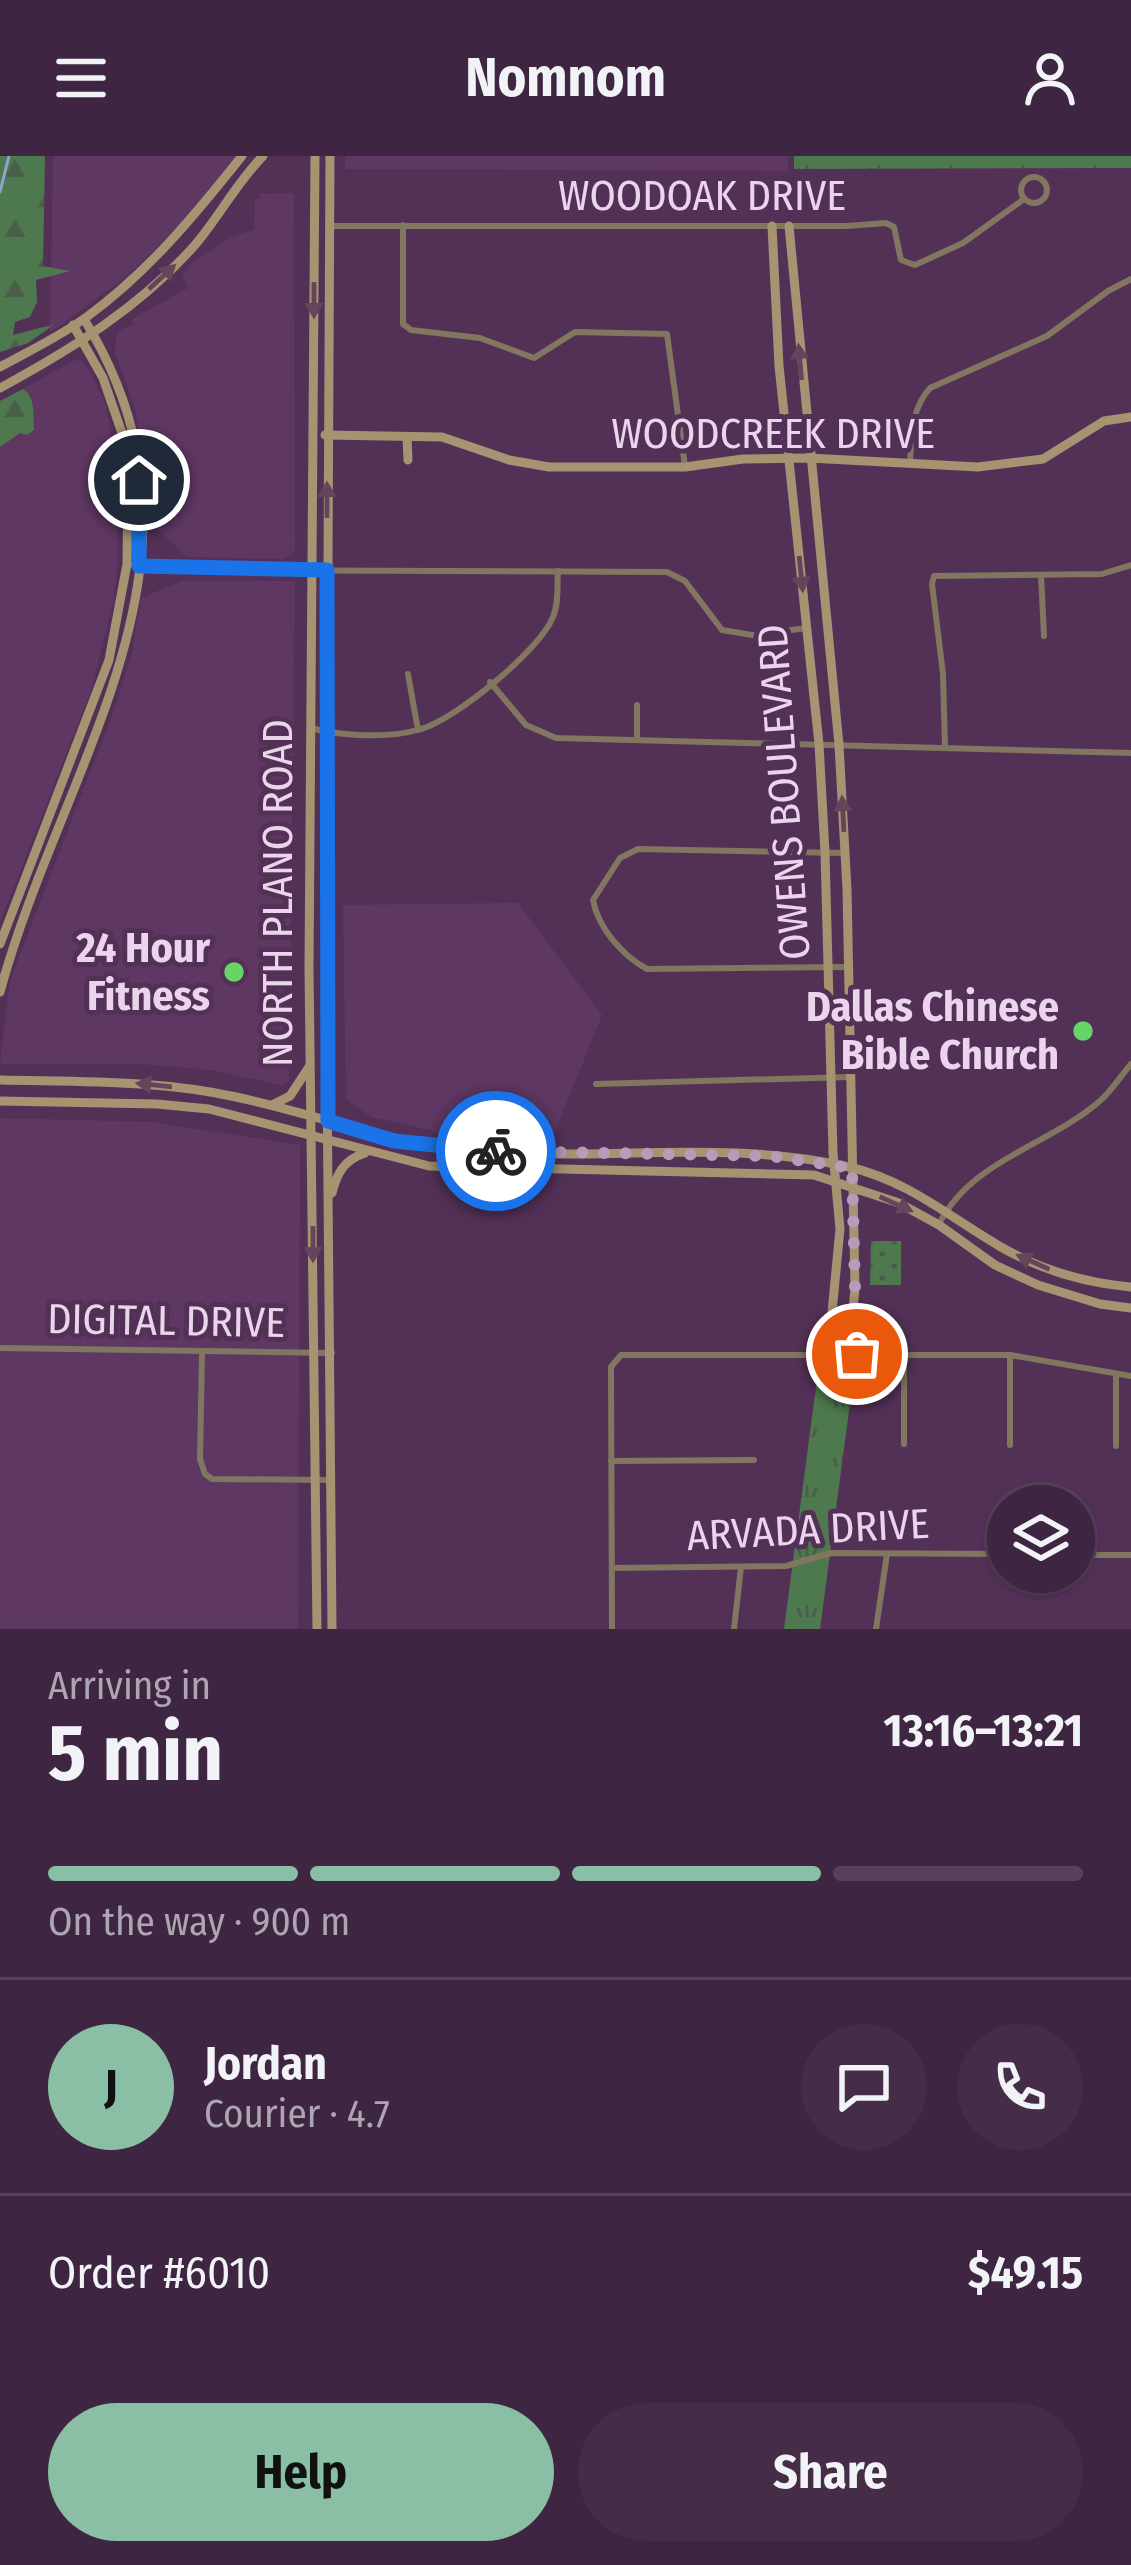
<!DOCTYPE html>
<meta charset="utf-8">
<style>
body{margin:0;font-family:"Fira Sans Condensed",sans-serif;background:#452d48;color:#f1f3f6;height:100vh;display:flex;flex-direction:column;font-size:45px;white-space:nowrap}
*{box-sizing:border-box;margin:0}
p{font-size:39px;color:#ada5b1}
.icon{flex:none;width:66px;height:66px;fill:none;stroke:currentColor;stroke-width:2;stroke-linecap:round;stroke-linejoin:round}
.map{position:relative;height:1473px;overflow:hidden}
.details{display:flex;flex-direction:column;background:#3e2541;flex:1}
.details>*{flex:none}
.buttons{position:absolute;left:987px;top:1329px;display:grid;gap:24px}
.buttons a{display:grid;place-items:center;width:108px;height:108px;border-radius:50%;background:#3e2541;box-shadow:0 3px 9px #0004,0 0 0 3px #57425a;font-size:60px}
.pin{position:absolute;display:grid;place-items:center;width:102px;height:102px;color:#fff;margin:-51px;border:6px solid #fff;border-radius:50%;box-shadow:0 3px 12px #0007}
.courier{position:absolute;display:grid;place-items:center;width:120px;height:120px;margin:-60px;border:9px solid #1a73e8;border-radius:50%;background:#fff;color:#222;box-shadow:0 3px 15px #0007}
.summary em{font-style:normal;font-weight:700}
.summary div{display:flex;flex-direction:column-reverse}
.summary{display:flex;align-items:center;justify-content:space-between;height:204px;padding:0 48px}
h1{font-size:78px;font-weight:700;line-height:90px}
.bar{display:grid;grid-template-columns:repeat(4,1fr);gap:18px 12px;align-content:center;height:144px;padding:0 48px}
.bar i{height:15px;border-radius:9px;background:#57425a}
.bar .current{background:#8abfa5}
.bar p{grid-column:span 4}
.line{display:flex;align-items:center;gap:30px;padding:0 48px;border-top:3px solid #57425a}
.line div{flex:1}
.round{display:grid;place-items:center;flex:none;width:126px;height:126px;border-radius:63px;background:#452d48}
.button{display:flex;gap:24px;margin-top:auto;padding:24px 48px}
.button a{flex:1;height:138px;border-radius:72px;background:#8abfa5;color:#111;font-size:48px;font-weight:700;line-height:138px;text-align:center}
.button a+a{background:#452d48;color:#f1f3f6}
header{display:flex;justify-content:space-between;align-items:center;height:156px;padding:0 48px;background:#3e2541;font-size:54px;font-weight:700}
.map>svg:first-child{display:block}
.built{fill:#5f3763}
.grass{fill:url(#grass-tufts)}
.forest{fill:url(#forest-firs)}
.garden{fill:url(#garden-dots)}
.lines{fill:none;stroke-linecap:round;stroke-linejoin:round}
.stream{stroke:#93a1d1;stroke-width:3}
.street{stroke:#817660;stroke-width:6}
.secondary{stroke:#a59371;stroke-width:9}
.oneway{fill:#63455c}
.done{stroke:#b69cb8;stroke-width:12;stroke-dasharray:0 21.6}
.route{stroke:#1a73e8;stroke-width:15}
.poi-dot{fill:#66d466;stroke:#533157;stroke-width:4.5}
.labels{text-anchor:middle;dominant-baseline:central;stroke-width:10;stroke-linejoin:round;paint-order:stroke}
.street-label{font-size:42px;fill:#ebd5ec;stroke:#533157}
.poi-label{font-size:42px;font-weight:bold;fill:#ebd5ec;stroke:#533157;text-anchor:end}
</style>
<header><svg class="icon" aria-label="menu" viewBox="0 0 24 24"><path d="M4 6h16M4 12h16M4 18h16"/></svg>Nomnom<svg class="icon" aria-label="person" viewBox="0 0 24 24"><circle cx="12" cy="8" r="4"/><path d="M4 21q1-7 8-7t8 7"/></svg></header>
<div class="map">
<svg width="1131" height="1473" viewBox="0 0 1131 1473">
<defs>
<pattern id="grass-tufts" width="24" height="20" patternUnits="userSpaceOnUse" patternTransform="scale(3)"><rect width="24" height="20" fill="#4e784d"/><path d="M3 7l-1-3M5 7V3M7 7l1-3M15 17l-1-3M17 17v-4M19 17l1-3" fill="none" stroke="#4a5f4a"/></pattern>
<pattern id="forest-firs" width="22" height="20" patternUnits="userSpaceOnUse" patternTransform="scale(3)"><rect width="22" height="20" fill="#4e784d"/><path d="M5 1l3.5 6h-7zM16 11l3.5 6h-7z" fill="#4a5f4a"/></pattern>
<pattern id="garden-dots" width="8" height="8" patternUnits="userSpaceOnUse" patternTransform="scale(3)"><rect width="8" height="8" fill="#4e784d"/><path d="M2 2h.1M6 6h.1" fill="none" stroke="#4a5f4a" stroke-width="1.8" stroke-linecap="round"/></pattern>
</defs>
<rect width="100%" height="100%" fill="#533157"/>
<g class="built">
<polygon points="53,0 238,0 199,51 128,119 50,177"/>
<polygon points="345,0 788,0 788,15 345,13"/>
<polygon points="294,37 295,395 284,403 187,401 152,368 135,251 115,197 116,182 119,175 134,168 132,163 188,132 182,117 189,114 188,110 233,80 254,74 255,43 260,43 260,38"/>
<polygon points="75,204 83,205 95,225 106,250 116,305 118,404 114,443 92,531 0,767 0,246"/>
<polygon points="182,425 295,425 289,926 281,929 211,914 141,908 0,908 10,825 116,549 132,496 141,442"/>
<polygon points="518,747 602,859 553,981 452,979 371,961 346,943 343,749"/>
<polygon points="0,962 152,966 300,989 298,1473 0,1473"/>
</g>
<g class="grass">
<polygon points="794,0 1131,0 1131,12 794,13"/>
<polygon points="820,1201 856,1202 820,1473 784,1473"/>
</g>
<g class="forest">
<polygon points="0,0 45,0 43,110 70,115 36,124 37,146 30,161 15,166 13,179 55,168 28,187 0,196"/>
<path d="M23,233C36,241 33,260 34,274L27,279L20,277L0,291V245Z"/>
</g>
<polygon class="garden" points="871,1085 901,1085 901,1129 870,1129"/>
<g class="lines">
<polyline class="stream" points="0,36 9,0"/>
<g class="street">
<circle cx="1034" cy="34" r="13"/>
<polyline points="403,69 403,168 411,174 480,182 534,202 575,176 667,178 685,310"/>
<polyline points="329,70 846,70 886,67 894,71 901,104 915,109 963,87 1024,43"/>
<path d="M910,306C912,279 911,253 930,232L1047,180L1108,135L1131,123"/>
<polyline points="127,408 201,414 667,416 685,425 722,474 752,479 807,472"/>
<polyline points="1041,419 1044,480"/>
<polyline points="408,518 418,574"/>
<polyline points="490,526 526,569 556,582 1131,597"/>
<path d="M310,572C341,580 389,583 421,573C456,563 540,494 553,461C559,447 557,429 558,415"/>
<polyline points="637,584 637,549"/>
<polyline points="945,591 943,518 932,428 934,420 1102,418 1131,409"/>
<path d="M845,697L638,693L620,702L593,744C598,772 623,800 647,813L848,811"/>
<polyline points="596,928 850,921"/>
<path d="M939,1068C972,1003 1049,990 1101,944C1112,934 1121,920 1131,908"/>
<polyline points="0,1192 332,1197"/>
<polyline points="202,1197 200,1303 205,1318 212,1323 329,1324"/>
<polyline points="904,1198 904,1288"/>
<polyline points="1116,1221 1116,1290"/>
<polyline points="1010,1289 1010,1199"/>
<polyline points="611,1305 754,1304"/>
<polyline points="1074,1399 1131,1399"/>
<polyline points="612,1412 786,1410 831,1397 1008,1398"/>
<polyline points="612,1473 611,1211 621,1199 1010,1199 1131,1220"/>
<polyline points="734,1473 741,1411"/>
<polyline points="876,1473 887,1398"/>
</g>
<g class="secondary">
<polyline points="315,0 309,812 317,1473"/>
<polyline points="330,0 326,816 332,1473"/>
<polyline points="772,70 779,210 819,588 825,696 833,997 840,1073 828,1198"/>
<polyline points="789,70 839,589 847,733 855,1132 849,1198"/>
<path d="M0,211C29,195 61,180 88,160C149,115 195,59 242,0"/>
<path d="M0,232C72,193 140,151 195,89C219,61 237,26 263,0"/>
<polyline points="325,279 442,281 509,304 549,311 685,311 743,303 809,302 978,311 1043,303 1104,265 1131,261"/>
<polyline points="407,281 408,304"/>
<polyline points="0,788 109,504 127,408 128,328 123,280 103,222 73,169"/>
<path d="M0,836C62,606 232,403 84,163"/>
<path d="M0,924C79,926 159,924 236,941C316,958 384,986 467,994C593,1007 724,982 849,1011C907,1024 951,1062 1001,1091C1041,1114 1086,1127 1131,1131"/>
<polyline points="0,945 157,948 209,953 429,1010 814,1019 899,1047 939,1069 995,1109 1038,1129 1100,1148 1131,1152"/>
<polyline points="272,949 290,940 309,911"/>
<path d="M332,1037C337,1017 344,1004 365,997"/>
</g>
</g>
<defs><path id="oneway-solid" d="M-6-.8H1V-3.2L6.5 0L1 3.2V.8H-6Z" transform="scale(3)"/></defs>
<g class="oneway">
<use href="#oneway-solid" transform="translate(162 121) rotate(-43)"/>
<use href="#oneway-solid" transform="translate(314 144) rotate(90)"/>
<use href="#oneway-solid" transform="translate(800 206) rotate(-95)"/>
<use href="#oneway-solid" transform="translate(327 344) rotate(-90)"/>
<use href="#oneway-solid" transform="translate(801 418) rotate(84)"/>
<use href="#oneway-solid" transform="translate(843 658) rotate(-93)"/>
<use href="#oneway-solid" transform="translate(154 929) rotate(-174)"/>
<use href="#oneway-solid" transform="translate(896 1048) rotate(24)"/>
<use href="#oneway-solid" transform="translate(313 1088) rotate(90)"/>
<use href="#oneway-solid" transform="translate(1033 1106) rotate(-156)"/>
</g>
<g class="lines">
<polyline class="done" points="496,995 769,1000 852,1012 855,1132 849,1198 857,1198"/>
<polyline class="route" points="139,324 139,410 327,414 328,965 394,985 496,995"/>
</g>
<g class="poi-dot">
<circle cx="234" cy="816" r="12"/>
<circle cx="1083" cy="875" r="12"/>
</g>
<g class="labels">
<g class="street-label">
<text x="702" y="40">WOODOAK DRIVE</text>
<text x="773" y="278">WOODCREEK DRIVE</text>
<text transform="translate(784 636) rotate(-94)">OWENS BOULEVARD</text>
<text transform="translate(278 737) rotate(-90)">NORTH PLANO ROAD</text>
<text transform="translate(166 1165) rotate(1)">DIGITAL DRIVE</text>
<text transform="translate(808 1374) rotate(-3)">ARVADA DRIVE</text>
</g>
<g class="poi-label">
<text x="210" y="792">24 Hour<tspan x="210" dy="48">Fitness</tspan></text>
<text x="1059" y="851">Dallas Chinese<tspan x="1059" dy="48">Bible Church</tspan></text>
</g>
</g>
</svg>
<div class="buttons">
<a><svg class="icon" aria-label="layers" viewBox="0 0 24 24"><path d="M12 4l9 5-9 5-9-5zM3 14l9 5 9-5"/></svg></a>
</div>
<div class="pin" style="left:857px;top:1198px;background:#ea580c"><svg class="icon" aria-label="bag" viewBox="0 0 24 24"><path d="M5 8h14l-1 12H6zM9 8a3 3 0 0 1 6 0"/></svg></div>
<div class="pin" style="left:139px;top:324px;background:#1f2937"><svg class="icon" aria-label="home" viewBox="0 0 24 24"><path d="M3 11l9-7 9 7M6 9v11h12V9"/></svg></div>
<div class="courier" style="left:496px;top:995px"><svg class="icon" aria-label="bike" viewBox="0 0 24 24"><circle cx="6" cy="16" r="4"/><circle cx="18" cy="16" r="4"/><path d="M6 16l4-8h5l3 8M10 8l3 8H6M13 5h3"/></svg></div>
</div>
<section class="details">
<div class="summary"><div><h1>5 min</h1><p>Arriving in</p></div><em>13:16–13:21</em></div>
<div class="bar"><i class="current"></i><i class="current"></i><i class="current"></i><i></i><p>On the way · 900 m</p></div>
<div class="line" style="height:216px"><b class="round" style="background:#8abfa5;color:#111">J</b><div><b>Jordan</b><p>Courier · 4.7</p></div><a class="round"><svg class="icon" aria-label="chat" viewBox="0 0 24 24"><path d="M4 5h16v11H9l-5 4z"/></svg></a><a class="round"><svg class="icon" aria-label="phone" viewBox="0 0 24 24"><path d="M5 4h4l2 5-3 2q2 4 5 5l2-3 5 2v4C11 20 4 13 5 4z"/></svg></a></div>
<div class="line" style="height:156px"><div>Order #6010</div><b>$49.15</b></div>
<div class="button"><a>Help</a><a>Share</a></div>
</section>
